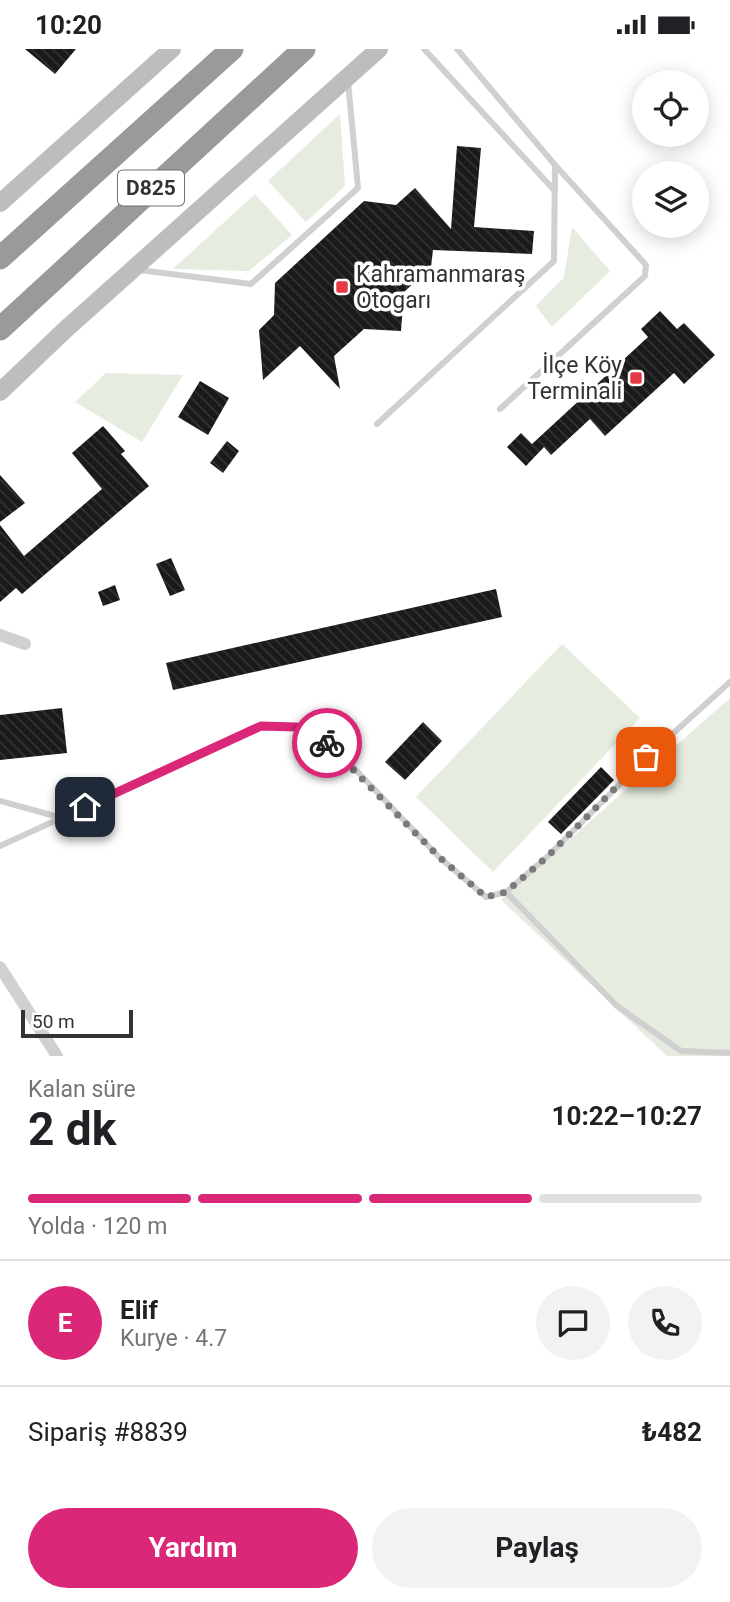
<!DOCTYPE html>
<html lang="tr">
<meta charset="utf-8">
<style>
body{margin:0;font-family:Roboto,sans-serif;background:#f2f2f2;color:#202124;height:100vh;display:flex;flex-direction:column;font-size:26px;white-space:nowrap}
*{box-sizing:border-box;margin:0}
p{font-size:23px;color:#757577}
.icon{flex:none;width:38px;height:38px;fill:none;stroke:currentColor;stroke-width:2;stroke-linecap:round;stroke-linejoin:round}
.map{position:relative;height:1007px;overflow:hidden}
.panel{display:flex;flex-direction:column;background:#fff;flex:1}
.panel>*{flex:none}
.controls{position:absolute;left:632px;top:21px;display:grid;gap:14px}
.controls a{display:grid;place-items:center;width:77px;height:77px;border-radius:50%;background:#fff;box-shadow:0 4px 18px #0003;font-size:35px}
.scale{position:absolute;left:21px;bottom:18px;width:112px;box-sizing:border-box;padding-left:7px;border:4px solid #333;border-top:0;font-size:19px;line-height:24px;white-space:nowrap;color:#333;-webkit-text-stroke:5px #fff;paint-order:stroke}
.pin{position:absolute;display:grid;place-items:center;width:60px;height:60px;color:#fff;margin:-30px;border-radius:14px;box-shadow:0 4px 10px #0006}
.courier{position:absolute;display:grid;place-items:center;width:70px;height:70px;margin:-35px;border:5px solid #db2777;border-radius:50%;background:#fff;color:#222;box-shadow:0 2px 9px #0007}
.headline em{font-style:normal;font-weight:700}
.headline div{display:flex;flex-direction:column-reverse}
.headline{display:flex;align-items:center;justify-content:space-between;height:119px;padding:0 28px}
h1{font-size:46px;font-weight:700;line-height:52px}
.bar{display:grid;grid-template-columns:repeat(4,1fr);gap:10px 7px;align-content:center;height:84px;padding:0 28px}
.bar i{height:9px;border-radius:5px;background:#e0e0e0}
.bar .on{background:#db2777}
.bar p{grid-column:span 4}
.line{display:flex;align-items:center;gap:18px;padding:0 28px;border-top:2px solid #e0e0e0}
.line div{flex:1}
.round{display:grid;place-items:center;flex:none;width:74px;height:74px;border-radius:37px;background:#f2f2f2}
.action{display:flex;gap:14px;margin-top:auto;padding:14px 28px}
.action a{flex:1;height:80px;border-radius:42px;background:#db2777;color:#fff;font-size:28px;font-weight:700;line-height:80px;text-align:center}
.action a+a{background:#f2f2f2;color:#202124}
.status{display:flex;justify-content:space-between;align-items:center;height:49px;padding:0 35px;background:#fff;direction:ltr}
.status svg{height:19px;fill:currentColor}
.map>svg:first-child{display:block}
.green{fill:#e6ecdf}
.building{fill:url(#building-back-hatch)}
.lines{fill:none;stroke-linecap:round;stroke-linejoin:round}
.lane{stroke:#d0d0d0;stroke-width:6}
.street{stroke:#d0d0d0;stroke-width:12}
.secondary{stroke:#bdbdbd;stroke-width:18}
.highway{stroke:#9a9a9a;stroke-width:23}
.done{stroke:#7a7a7a;stroke-width:7;stroke-dasharray:0 12.6}
.route{stroke:#db2777;stroke-width:9}
.poi-dot{fill:#e63946;stroke:#fff;stroke-width:2.5}
.labels{text-anchor:middle;dominant-baseline:central;stroke-width:7;stroke-linejoin:round;paint-order:stroke}
.shield{fill:#fff;stroke:#707070;stroke-width:2}
.shield-label{font-size:21px;font-weight:bold;fill:#333}
.poi-label{font-size:23px;fill:#333;stroke:#fff;text-anchor:start}
</style>
<div class="status"><b>10:20</b><svg viewBox="0 0 49 12"><path d="M0 12V9h3v3zM5 12V6h3v6zM10 12V3h3v9zM15 12V0h3v12zM26 1h20v11H26zM47 4h2v5h-2z"/></svg></div>
<div class="map">
<svg width="730" height="1007" viewBox="0 0 730 1007">
<defs>
<pattern id="building-back-hatch" width="6" height="6" patternUnits="userSpaceOnUse" patternTransform="scale(1.75)"><rect width="6" height="6" fill="#1a1a1a"/><path d="M-1 5l2 2M0 0l6 6M5-1l2 2" fill="none" stroke="#333"/></pattern>
</defs>
<rect width="100%" height="100%" fill="#fff"/>
<g class="green">
<polygon points="340,65 345,137 306,173 268,132"/>
<polygon points="255,145 292,186 249,222 173,220"/>
<polygon points="572,178 610,222 552,278 536,257 564,228"/>
<polygon points="106,324 183,326 142,393 75,353"/>
<polygon points="562,595 640,669 493,823 416,748"/>
<polygon points="730,649 730,1007 667,1007 501,851"/>
</g>
<g class="building">
<polygon points="25,0 76,0 55,25"/>
<polygon points="457,97 481,99 474,178 534,182 532,205 433,201 431,218 404,243 401,282 364,280 334,307 340,340 300,297 263,331 259,281 274,266 275,234 364,152 396,156 415,139 451,180"/>
<polygon points="660,262 677,280 684,274 715,306 684,335 674,324 605,387 590,370 551,406 544,398 526,417 507,398 521,384 532,395 648,288 641,280"/>
<polygon points="200,332 229,349 208,386 178,368"/>
<polygon points="103,377 125,402 121,405 149,437 22,545 16,539 0,553 0,476 24,507 102,440 72,404"/>
<polygon points="227,392 239,402 223,424 210,414"/>
<polygon points="0,426 25,454 0,473"/>
<polygon points="171,509 185,541 170,547 156,515"/>
<polygon points="115,536 120,551 103,557 98,543"/>
<polygon points="496,540 502,568 173,641 166,614"/>
<polygon points="62,659 67,704 0,711 0,666"/>
<polygon points="423,673 442,692 405,731 385,713"/>
<polygon points="601,718 614,731 561,785 548,773"/>
</g>
<g class="lines">
<g class="lane">
<polyline points="424,0 555,142"/>
<polyline points="457,0 555,116 646,216 645,227 500,360"/>
<polyline points="139,221 251,235 358,139 348,32"/>
<polyline points="377,375 554,212 555,116"/>
<polyline points="0,752 62,769"/>
<polyline points="0,797 261,677 296,678 332,696 439,808 486,848 506,843 617,957 681,1002 730,1004"/>
<polyline points="506,843 547,808 647,708 730,633"/>
</g>
<g class="street">
<polyline points="0,586 25,595"/>
<polyline points="0,918 57,1007"/>
</g>
<g class="secondary">
<polyline points="0,154 172,0"/>
<polyline points="0,343 65,281 379,0"/>
</g>
<g class="highway">
<polyline points="0,209 232,0"/>
<polyline points="0,280 304,0"/>
</g>
</g>
<g class="lines">
<polyline class="done" points="327,694 439,808 486,848 506,843 547,808 646,708"/>
<polyline class="route" points="85,758 261,677 296,678 327,694"/>
</g>
<g class="poi-dot">
<rect x="335" y="231" width="14" height="14" rx="3.5"/>
<rect x="629" y="322" width="14" height="14" rx="3.5"/>
</g>
<g class="labels">
<rect class="shield" x="118" y="121.5" width="66" height="35" rx="5"/>
<g class="shield-label">
<text x="151" y="139">D825</text>
</g>
<g class="poi-label">
<text x="356" y="225">Kahramanmaraş<tspan x="356" dy="26">Otogarı</tspan></text>
<text x="622" y="316" text-anchor="end">İlçe Köy<tspan x="622" dy="26">Terminali</tspan></text>
</g>
</g>
</svg>
<div class="controls">
<a><svg class="icon" aria-label="locate" viewBox="0 0 24 24"><circle cx="12" cy="12" r="6"/><path d="M12 2v4M12 18v4M2 12h4M18 12h4"/></svg></a>
<a><svg class="icon" aria-label="layers" viewBox="0 0 24 24"><path d="M12 4l9 5-9 5-9-5zM3 14l9 5 9-5"/></svg></a>
</div>
<div class="scale">50 m</div>
<div class="pin" style="left:646px;top:708px;background:#ea580c"><svg class="icon" aria-label="bag" viewBox="0 0 24 24"><path d="M5 8h14l-1 12H6zM9 8a3 3 0 0 1 6 0"/></svg></div>
<div class="pin" style="left:85px;top:758px;background:#1f2937"><svg class="icon" aria-label="home" viewBox="0 0 24 24"><path d="M3 11l9-7 9 7M6 9v11h12V9"/></svg></div>
<div class="courier" style="left:327px;top:694px"><svg class="icon" aria-label="bike" viewBox="0 0 24 24"><circle cx="6" cy="16" r="4"/><circle cx="18" cy="16" r="4"/><path d="M6 16l4-8h5l3 8M10 8l3 8H6M13 5h3"/></svg></div>
</div>
<section class="panel">
<div class="headline"><div><h1>2 dk</h1><p>Kalan süre</p></div><em>10:22–10:27</em></div>
<div class="bar"><i class="on"></i><i class="on"></i><i class="on"></i><i></i><p>Yolda · 120 m</p></div>
<div class="line" style="height:126px"><b class="round" style="background:#db2777;color:#fff">E</b><div><b>Elif</b><p>Kurye · 4.7</p></div><a class="round"><svg class="icon" aria-label="chat" viewBox="0 0 24 24"><path d="M4 5h16v11H9l-5 4z"/></svg></a><a class="round"><svg class="icon" aria-label="phone" viewBox="0 0 24 24"><path d="M5 4h4l2 5-3 2q2 4 5 5l2-3 5 2v4C11 20 4 13 5 4z"/></svg></a></div>
<div class="line" style="height:91px"><div>Sipariş #8839</div><b>₺482</b></div>
<div class="action"><a>Yardım</a><a>Paylaş</a></div>
</section>
